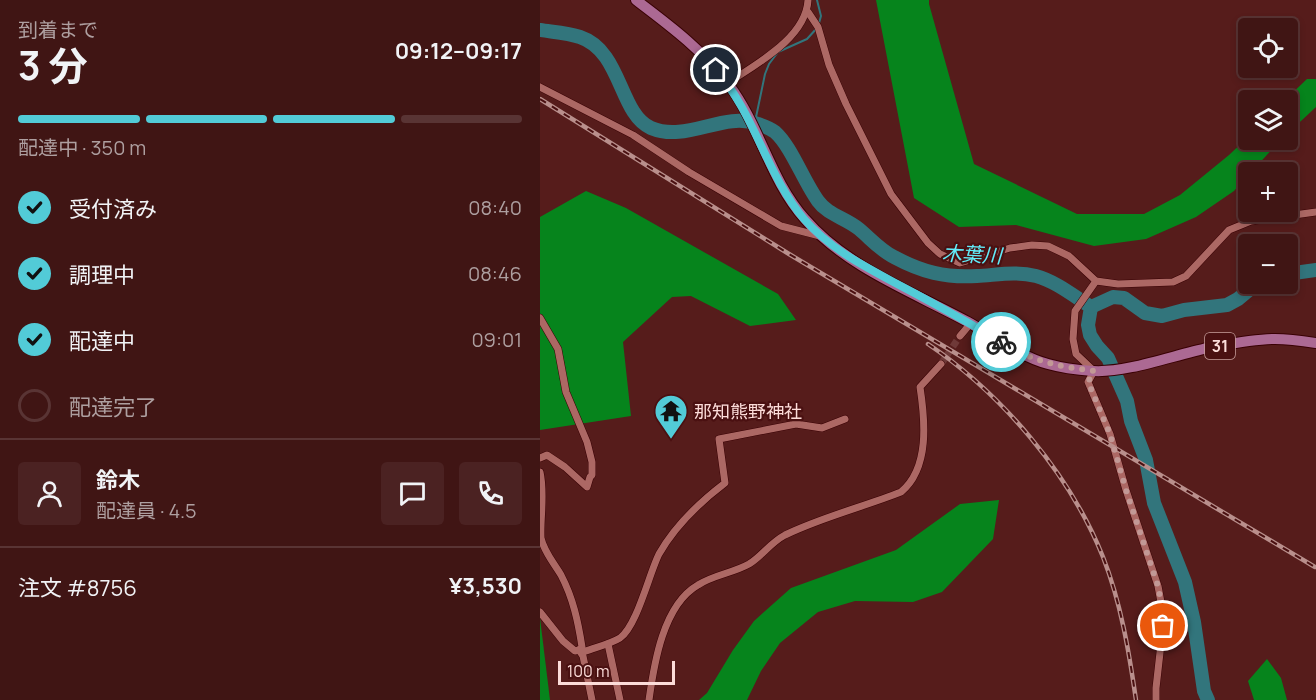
<!DOCTYPE html>
<html lang="ja">
<meta charset="utf-8">
<style>
body{margin:0;font-family:Manrope,"Noto Sans JP",sans-serif;background:#4b2222;color:#f1f3f6;height:100vh;display:flex;flex-direction:column;font-size:22px;white-space:nowrap}
*{box-sizing:border-box;margin:0}
p{font-size:20px;color:#ae9fa0}
.icon{flex:none;width:33px;height:33px;fill:none;stroke:currentColor;stroke-width:2;stroke-linecap:round;stroke-linejoin:round}
.map{position:relative;flex:1;overflow:hidden}
.details{display:flex;flex-direction:column;background:#401514;width:540px}
.details>*{flex:none}
.controls{position:absolute;left:698px;top:18px;display:grid;gap:12px}
.controls a{display:grid;place-items:center;width:60px;height:60px;border-radius:6px;background:#401514;box-shadow:0 3px 9px #0003,0 0 0 2px #593434;font-size:30px}
.scale{position:absolute;left:18px;bottom:15px;width:117px;box-sizing:border-box;padding-left:6px;border:3px solid #fcdcd9;border-top:0;font-size:16px;line-height:21px;white-space:nowrap;color:#fcdcd9;-webkit-text-stroke:4px #4a1011;paint-order:stroke}
.pin{position:absolute;display:grid;place-items:center;width:51px;height:51px;color:#fff;margin:-26px;border:3px solid #fff;border-radius:50%;box-shadow:0 2px 6px #0007}
.courier{position:absolute;display:grid;place-items:center;width:60px;height:60px;margin:-30px;border:4px solid #52cbd7;border-radius:50%;background:#fff;color:#222;box-shadow:0 2px 8px #0007}
.overview em{font-style:normal;font-weight:700}
.overview div{display:flex;flex-direction:column-reverse}
.overview{display:flex;align-items:center;justify-content:space-between;height:102px;padding:0 18px}
h1{font-size:39px;font-weight:700;line-height:45px}
.bar{display:grid;grid-template-columns:repeat(4,1fr);gap:9px 6px;align-content:center;height:72px;padding:0 18px}
.bar i{height:8px;border-radius:4px;background:#593434}
.bar .selected{background:#52cbd7}
.bar p{grid-column:span 4}
.line{display:flex;align-items:center;gap:15px;padding:0 18px;border-top:2px solid #593434}
.line div{flex:1}
.round{display:grid;place-items:center;flex:none;width:63px;height:63px;border-radius:6px;background:#4b2222}
ol{padding:0 18px;list-style:none}
li{display:flex;align-items:center;gap:18px;height:66px}
li p{margin-inline-start:auto}
li .icon{padding:6px;border-radius:50%;background:#52cbd7;color:#111;stroke-width:4}
li:last-child{color:#ae9fa0}
li i{width:33px;height:33px;border:3px solid #593434;border-radius:50%}
main{display:flex;flex:1;min-height:0}
.map>svg:first-child{display:block}
.forest{fill:#06841c}
.lines{fill:none;stroke-linecap:round;stroke-linejoin:round}
.stream{stroke:#32757c;stroke-width:2}
.river{stroke:#32757c;stroke-width:14}
.street-tunnel{stroke:#6f3938;stroke-width:7;stroke-dasharray:7 3.5;stroke-linecap:butt}
.street-casing{stroke:#390004;stroke-width:8}
.primary-casing{stroke:#390004;stroke-width:12}
.street{stroke:#ac6864;stroke-width:7}
.primary{stroke:#ac6993;stroke-width:10}
.rail-casing{stroke:#b98f8c;stroke-width:4.5}
.rail{stroke:#4a1011;stroke-width:2;stroke-dasharray:7;stroke-linecap:butt}
.done{stroke:#c29996;stroke-width:6;stroke-dasharray:0 10.8}
.route{stroke:#52cbd7;stroke-width:8}
.labels{text-anchor:middle;dominant-baseline:central;stroke-width:4.5;stroke-linejoin:round;paint-order:stroke}
.shield{fill:#4a1011;stroke:#c79f9d;stroke-width:1.5}
.shield-label{font-size:16px;font-weight:bold;fill:#fcdcd9}
.poi-label{font-size:18px;fill:#fcdcd9;stroke:#4a1011;text-anchor:start}
.water-label{font-size:20px;font-style:italic;fill:#62edfa;stroke:#4a1011}
</style>
<main>
<section class="details">
<div class="overview"><div><h1>3 分</h1><p>到着まで</p></div><em>09:12–09:17</em></div>
<div class="bar"><i class="selected"></i><i class="selected"></i><i class="selected"></i><i></i><p>配達中 · 350 m</p></div>
<ol>
<li><svg class="icon" aria-label="check" viewBox="0 0 24 24"><path d="M5 12l5 5 9-10"/></svg>受付済み<p>08:40</p></li>
<li><svg class="icon" aria-label="check" viewBox="0 0 24 24"><path d="M5 12l5 5 9-10"/></svg>調理中<p>08:46</p></li>
<li><svg class="icon" aria-label="check" viewBox="0 0 24 24"><path d="M5 12l5 5 9-10"/></svg>配達中<p>09:01</p></li>
<li><i></i>配達完了</li>
</ol>
<div class="line" style="height:108px"><a class="round"><svg class="icon" aria-label="person" viewBox="0 0 24 24"><circle cx="12" cy="8" r="4"/><path d="M4 21q1-7 8-7t8 7"/></svg></a><div><b>鈴木</b><p>配達員 · 4.5</p></div><a class="round"><svg class="icon" aria-label="chat" viewBox="0 0 24 24"><path d="M4 5h16v11H9l-5 4z"/></svg></a><a class="round"><svg class="icon" aria-label="phone" viewBox="0 0 24 24"><path d="M5 4h4l2 5-3 2q2 4 5 5l2-3 5 2v4C11 20 4 13 5 4z"/></svg></a></div>
<div class="line" style="height:78px"><div>注文 #8756</div><b>¥3,530</b></div>
</section>
<div class="map">
<svg width="776" height="700" viewBox="0 0 776 700">
<rect width="100%" height="100%" fill="#561c1b"/>
<g class="forest">
<polygon points="336,0 389,0 389,4 434,164 537,214 604,214 640,195 689,155 708,137 708,140 741,140 711,172 708,172 708,175 694,191 656,217 606,239 554,246 476,225 419,227 374,198"/>
<polygon points="767,79 776,79 776,107 747,134 747,100 745,100"/>
<polygon points="46,191 86,208 238,294 256,320 210,326 151,296 132,297 83,342 91,416 0,430 0,217"/>
<polygon points="459,500 453,539 402,592 373,602 315,601 278,612 240,643 221,671 207,700 159,700 167,693 193,650 214,621 251,588 356,550 420,504"/>
<polygon points="0,618 10,700 0,700"/>
<polygon points="727,659 741,678 747,700 714,700 708,681"/>
</g>
<g class="lines">
<g class="stream">
<polyline points="277,0 281,16 279,23"/>
<polyline points="215,122 225,74 229,64 238,52 267,39 277,28"/>
</g>
<g class="river">
<path d="M0,30C13,32 28,33 40,37C82,51 79,114 111,128C147,143 183,111 218,124C224,126 230,128 235,132C251,146 264,182 278,201C288,215 306,218 319,229C331,239 340,250 354,257C382,272 405,278 437,276C457,275 476,271 496,276C515,281 534,296 551,307L548,325L550,335L557,346L568,358L587,401L591,421L606,460L614,503L645,582L654,622L664,691L668,700"/>
<polyline points="747,274 776,270"/>
<polyline points="551,307 573,297 584,298 605,313 622,316 644,310 687,305 698,299 716,284"/>
</g>
<polyline class="street-tunnel" points="401,364 420,336"/>
<g class="street-casing">
<g id="street">
<polyline points="268,12 278,27 289,65 306,104 351,194 388,243 400,254 420,263 470,248 492,245 508,246 529,256 556,281 578,284 633,282 646,276 689,230 711,221 776,212"/>
<path d="M188,83C216,64 266,38 268,0"/>
<polyline points="0,87 93,135 149,172 241,226 280,236"/>
<polyline points="556,281 535,311 533,339 536,354 554,371 548,382 570,434 586,490 618,586 623,613 623,626 616,688 616,700"/>
<polyline points="0,318 18,349 26,392 47,442 52,462 52,475 50,477 47,487 25,467 7,455 0,458"/>
<polyline points="420,336 431,323"/>
<path d="M0,472C5,494 0,516 1,538C4,552 14,563 21,575C33,598 38,621 42,647L39,650L43,656L52,700"/>
<path d="M0,612L23,641L35,651L39,650L46,651C57,647 70,644 80,638C97,626 109,574 119,554C135,526 160,502 185,483L179,439L256,424L282,428L305,419"/>
<polyline points="68,644 80,700"/>
<path d="M109,700C114,664 123,605 158,585C173,575 193,573 209,564C222,556 230,543 245,535C282,517 323,507 361,492C390,468 385,420 380,387L401,364"/>
</g>
</g>
<g class="primary-casing">
<path id="primary" d="M96,0C129,25 164,51 189,85C220,126 230,180 265,219C306,267 373,292 428,322C455,337 479,356 508,364C522,368 539,370 553,371C587,373 634,355 668,348C690,344 713,339 735,339C749,339 763,341 776,343"/>
</g>
<use href="#street" class="street"/>
<use href="#primary" class="primary"/>
<g class="rail-casing">
<g id="rail">
<polyline points="0,99 249,254 775,567"/>
<path d="M388,344C462,394 530,474 563,557C581,603 589,652 596,700"/>
</g>
</g>
<use href="#rail" class="rail"/>
</g>
<g class="lines">
<path class="done" d="M461,342C494,362 517,366 554,371L548,382L570,434L586,490L618,586L623,613V626"/>
<path class="route" d="M176,70C215,114 226,174 264,219C291,250 326,267 361,286C395,304 428,322 461,342"/>
</g>
<defs>
<g id="temple-pin" transform="scale(1.725)"><path d="M0 17L-7.5 6A9.5 9.5 0 1 1 7.5 6Z" fill="#52cbd7" stroke="#4a1011"/><path d="M0-6L5-2H3V0L6.5 2.5H4V6H1.5V3h-3V6H-4V2.5H-6.5L-3 0V-2H-5Z" fill="#111"/></g>
</defs>
<g fill-rule="evenodd">
<use href="#temple-pin" x="131" y="411"/>
</g>
<g class="labels">
<rect class="shield" x="665" y="333" width="30" height="26" rx="4.5"/>
<g class="shield-label">
<text x="680" y="346">31</text>
</g>
<g class="poi-label">
<text x="154" y="411">那知熊野神社</text>
</g>
<g class="water-label">
<text transform="translate(432 254) rotate(3)">木葉川</text>
</g>
</g>
</svg>
<div class="controls">
<a><svg class="icon" aria-label="locate" viewBox="0 0 24 24"><circle cx="12" cy="12" r="6"/><path d="M12 2v4M12 18v4M2 12h4M18 12h4"/></svg></a>
<a><svg class="icon" aria-label="layers" viewBox="0 0 24 24"><path d="M12 4l9 5-9 5-9-5zM3 14l9 5 9-5"/></svg></a>
<a>+</a>
<a>−</a>
</div>
<div class="scale">100 m</div>
<div class="pin" style="left:623px;top:626px;background:#ea580c"><svg class="icon" aria-label="bag" viewBox="0 0 24 24"><path d="M5 8h14l-1 12H6zM9 8a3 3 0 0 1 6 0"/></svg></div>
<div class="pin" style="left:176px;top:70px;background:#1f2937"><svg class="icon" aria-label="home" viewBox="0 0 24 24"><path d="M3 11l9-7 9 7M6 9v11h12V9"/></svg></div>
<div class="courier" style="left:461px;top:342px"><svg class="icon" aria-label="bike" viewBox="0 0 24 24"><circle cx="6" cy="16" r="4"/><circle cx="18" cy="16" r="4"/><path d="M6 16l4-8h5l3 8M10 8l3 8H6M13 5h3"/></svg></div>
</div>
</main>
